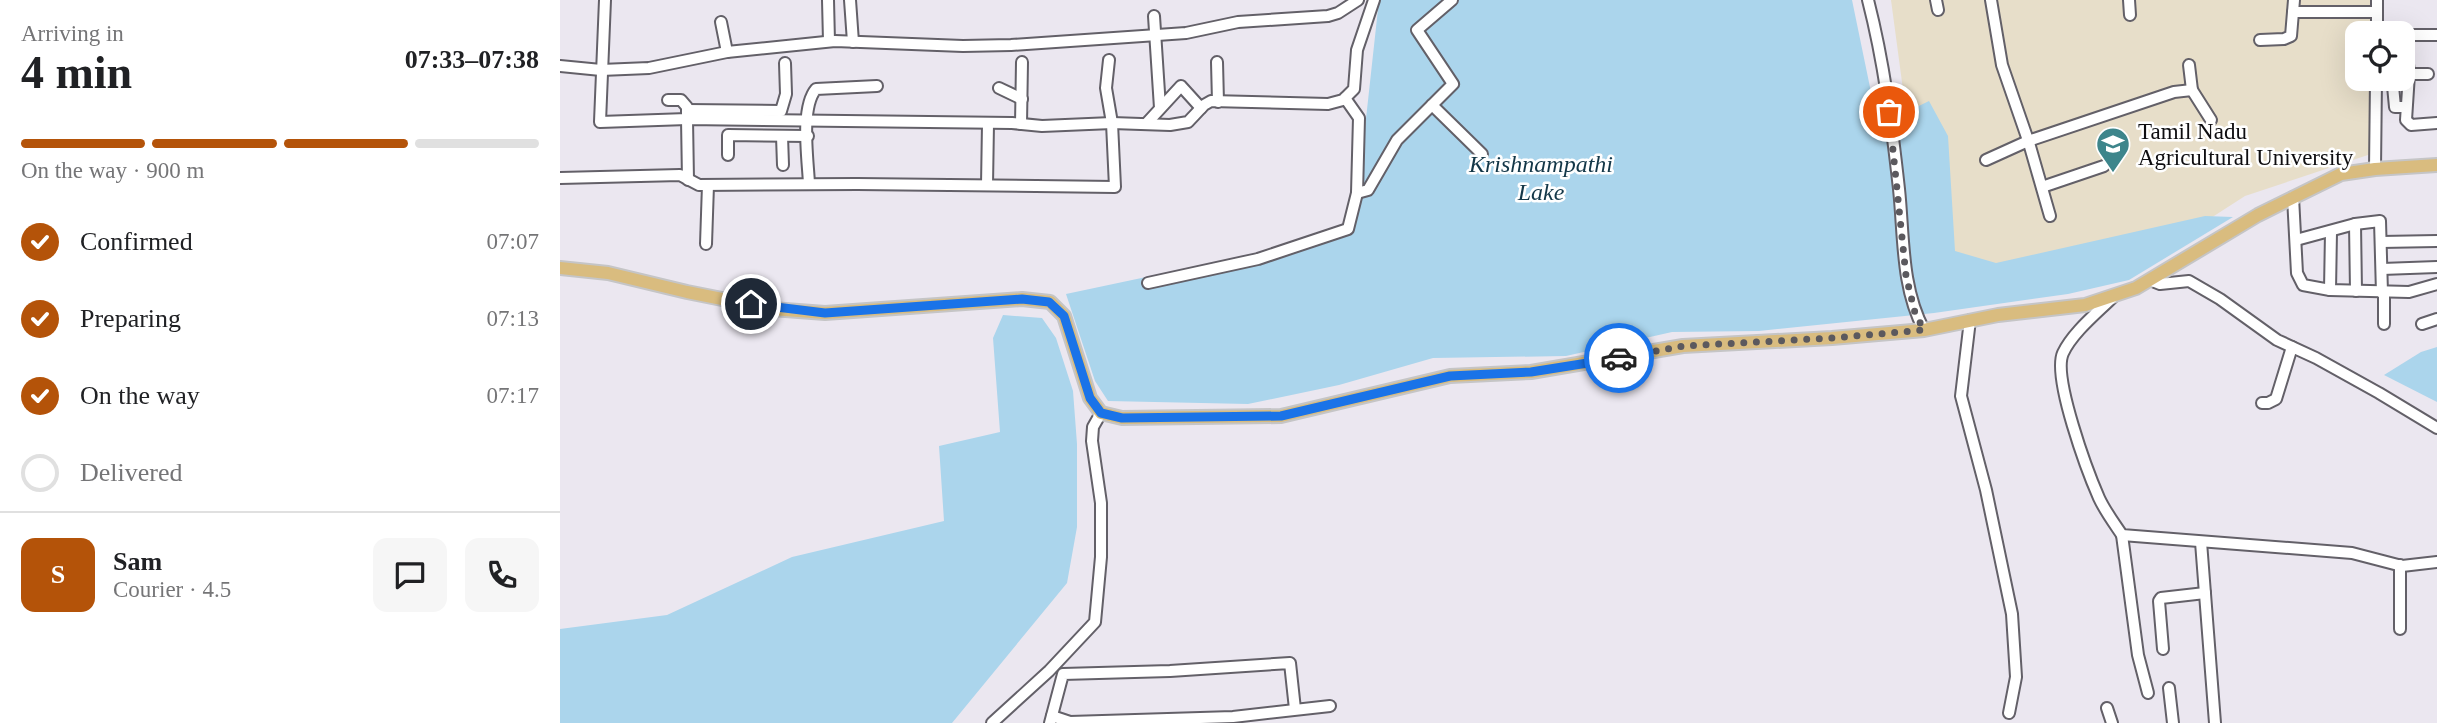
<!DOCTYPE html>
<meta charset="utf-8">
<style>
body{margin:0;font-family:"Times New Roman",serif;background:#f6f6f6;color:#202124;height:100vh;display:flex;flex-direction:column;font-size:26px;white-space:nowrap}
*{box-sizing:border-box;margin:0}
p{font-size:23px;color:#757577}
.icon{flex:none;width:38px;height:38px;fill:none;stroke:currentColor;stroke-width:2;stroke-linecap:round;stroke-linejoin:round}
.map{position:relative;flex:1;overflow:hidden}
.sheet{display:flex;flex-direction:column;background:#fff;width:560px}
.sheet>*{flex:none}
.fabs{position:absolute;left:1785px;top:21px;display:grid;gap:14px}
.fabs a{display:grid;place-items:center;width:70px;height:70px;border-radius:14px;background:#fff;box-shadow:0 7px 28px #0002;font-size:35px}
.pin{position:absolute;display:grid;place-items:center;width:60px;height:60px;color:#fff;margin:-30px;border:4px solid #fff;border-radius:50%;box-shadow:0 2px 7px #0007}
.courier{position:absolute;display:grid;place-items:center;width:70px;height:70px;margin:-35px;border:5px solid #1a73e8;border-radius:50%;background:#fff;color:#222;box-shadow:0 2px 9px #0007}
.head em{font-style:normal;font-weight:700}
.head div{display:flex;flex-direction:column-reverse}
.head{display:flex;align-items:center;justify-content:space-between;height:119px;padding:0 21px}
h1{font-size:46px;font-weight:700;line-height:52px}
.bar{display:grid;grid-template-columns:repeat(4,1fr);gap:10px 7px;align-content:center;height:84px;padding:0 21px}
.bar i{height:9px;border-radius:5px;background:#e0e0e0}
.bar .on{background:#b45309}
.bar p{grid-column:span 4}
.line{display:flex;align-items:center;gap:18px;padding:0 21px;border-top:2px solid #e0e0e0}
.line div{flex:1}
.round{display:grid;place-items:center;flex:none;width:74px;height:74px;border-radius:14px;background:#f6f6f6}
ol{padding:0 21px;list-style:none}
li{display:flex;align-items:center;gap:21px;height:77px}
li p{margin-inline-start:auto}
li .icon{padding:7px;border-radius:50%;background:#b45309;color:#fff;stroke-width:4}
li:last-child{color:#757577}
li i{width:38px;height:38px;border:4px solid #e0e0e0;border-radius:50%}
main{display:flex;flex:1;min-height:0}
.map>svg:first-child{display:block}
.education{fill:#e7dec9}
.water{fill:#abd5ec}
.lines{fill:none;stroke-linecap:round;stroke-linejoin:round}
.minor-casing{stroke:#636068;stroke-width:14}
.major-casing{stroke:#c5c5c6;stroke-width:16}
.minor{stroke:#fff;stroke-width:10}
.major{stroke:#d9bc7f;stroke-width:12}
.done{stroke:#5b595e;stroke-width:7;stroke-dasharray:0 12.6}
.route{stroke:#1a73e8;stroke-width:9}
.labels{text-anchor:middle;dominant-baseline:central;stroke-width:5;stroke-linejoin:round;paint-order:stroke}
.poi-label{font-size:23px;fill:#0e0d10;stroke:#fff;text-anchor:start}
.water-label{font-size:24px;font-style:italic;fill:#133748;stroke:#fff}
</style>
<main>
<section class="sheet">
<div class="head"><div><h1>4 min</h1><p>Arriving in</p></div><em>07:33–07:38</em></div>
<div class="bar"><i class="on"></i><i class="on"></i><i class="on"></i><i></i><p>On the way · 900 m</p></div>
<ol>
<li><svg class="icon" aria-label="check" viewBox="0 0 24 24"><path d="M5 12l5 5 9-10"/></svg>Confirmed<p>07:07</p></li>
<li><svg class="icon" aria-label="check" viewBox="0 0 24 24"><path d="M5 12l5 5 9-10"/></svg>Preparing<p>07:13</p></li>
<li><svg class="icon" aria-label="check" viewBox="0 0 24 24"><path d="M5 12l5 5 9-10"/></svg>On the way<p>07:17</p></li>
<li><i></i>Delivered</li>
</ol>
<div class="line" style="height:126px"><b class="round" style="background:#b45309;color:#fff">S</b><div><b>Sam</b><p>Courier · 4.5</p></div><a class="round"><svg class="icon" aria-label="chat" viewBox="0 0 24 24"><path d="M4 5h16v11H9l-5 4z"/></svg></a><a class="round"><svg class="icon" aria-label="phone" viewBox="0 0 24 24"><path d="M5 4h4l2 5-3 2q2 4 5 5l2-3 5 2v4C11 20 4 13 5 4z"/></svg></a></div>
</section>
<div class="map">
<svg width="1877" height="723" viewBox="0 0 1877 723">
<rect width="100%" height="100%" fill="#ebe7f0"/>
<polygon class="education" points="1331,0 1817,0 1817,33 1797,33 1797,79 1817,79 1817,152 1685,196 1595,254 1372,306"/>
<g class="water">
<polygon points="819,0 1292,0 1318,126 1369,101 1388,136 1395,251 1436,263 1645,216 1673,217 1569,280 1508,294 1374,313 1199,331 1112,332 1006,356 873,358 779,385 688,404 548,401 535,381 506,294 775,237 797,201"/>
<polygon points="443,315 482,318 496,338 513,391 517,444 517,527 507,583 392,723 0,723 0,629 107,615 232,557 384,521 379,446 440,432 433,338"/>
<polygon points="1877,347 1877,402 1824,375 1861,352"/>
</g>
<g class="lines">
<g class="minor-casing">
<g id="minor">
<polyline points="45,0 40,122 127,119 127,107 121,100 108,100"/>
<polyline points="268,0 269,41"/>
<polyline points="290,0 293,42"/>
<path d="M1308,0C1324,62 1332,126 1339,189C1344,236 1341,287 1364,330"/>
<polyline points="1376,0 1378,10"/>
<polyline points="1431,0 1442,65 1469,143 1490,216"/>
<polyline points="1569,0 1570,15"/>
<polyline points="1733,12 1817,12"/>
<polyline points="594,16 600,108"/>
<polyline points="161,22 167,52"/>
<polyline points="1817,33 1817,0"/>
<polyline points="1700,40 1724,39 1731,36 1734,0"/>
<polyline points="1843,54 1847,54 1848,35 1877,35"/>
<polyline points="1847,54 1849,74 1846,120 1851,125 1877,123"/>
<polyline points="657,62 658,102"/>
<polyline points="1629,65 1632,90 1651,120"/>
<polyline points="0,66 41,70 89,68 167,52 275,41 403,46 451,45 626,33 678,22 768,16 778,13 798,0"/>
<polyline points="1849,74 1868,74"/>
<polyline points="1833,86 1835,107 1846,107"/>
<polyline points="439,88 462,99"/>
<polyline points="872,105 922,154"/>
<polyline points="127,110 221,111 226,94 225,63"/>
<polyline points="461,124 462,62"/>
<polyline points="586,124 621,86 641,108"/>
<polyline points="222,136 223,165"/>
<polyline points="168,155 168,135 248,136"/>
<polyline points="1426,160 1468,141 1614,92 1632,90"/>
<polyline points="1815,169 1816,79"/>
<polyline points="0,178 120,175 139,185 297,184 555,187 552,123 546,88 549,60"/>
<polyline points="128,180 127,119 452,123 482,126 552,123 610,125 628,122 644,105 651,101 768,104 783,100 794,89 797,50 814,0"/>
<path d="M249,184C248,160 240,108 256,89L317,86"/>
<polyline points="427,185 428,124"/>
<polyline points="1482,187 1544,166"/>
<polyline points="797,193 808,190 837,140 893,84 857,30 892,0"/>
<polyline points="1733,197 1737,273 1743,285 1770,290 1849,292 1877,284"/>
<polyline points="1795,224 1796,291"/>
<polyline points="1736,240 1795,224 1820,221 1822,293"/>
<polyline points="1821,242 1877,241"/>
<polyline points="146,244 148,185"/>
<polyline points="1822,269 1877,267"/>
<polyline points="1590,280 1600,284 1629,281 1660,299 1717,340 1756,358 1819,393 1877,428"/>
<polyline points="588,283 698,259 788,229 797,193 799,118 785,98"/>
<polyline points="1770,290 1771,232"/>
<path d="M1553,297C1537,313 1513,332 1503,353C1492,377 1528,473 1539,498C1545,511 1554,523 1562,535L1792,553L1842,566L1877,562"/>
<polyline points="1410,320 1401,396 1426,490 1452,614 1456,677 1449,713"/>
<polyline points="1824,324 1824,293"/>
<polyline points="1862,324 1877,319"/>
<polyline points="1702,403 1708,403 1716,399 1732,347"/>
<polyline points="1562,535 1578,655 1588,693"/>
<polyline points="1641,542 1655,723"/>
<polyline points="1840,629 1840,565"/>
<polyline points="1603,649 1599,601 1601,598 1645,593"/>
<polyline points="1609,688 1613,723"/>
<polyline points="1547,708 1552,723"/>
<polyline points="492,716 510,722 673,717 770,706"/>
<polyline points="432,723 489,671 535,622 541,557 541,503 532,441 533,427 541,413"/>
<polyline points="490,723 503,674 610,671 730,663 735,709"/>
</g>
</g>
<g class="major-casing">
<polyline id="major" points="0,268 48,273 127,292 212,309 265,313 462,299 490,302 504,316 530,398 541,413 562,418 721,416 890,376 971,372 1123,346 1272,338 1364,330 1438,315 1525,305 1576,288 1698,215 1781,174 1815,169 1877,165"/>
</g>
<use href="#minor" class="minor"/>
<use href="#major" class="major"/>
</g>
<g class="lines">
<polyline class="done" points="1059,358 1123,346 1272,338 1364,330 1355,313 1346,276 1329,112"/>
<polyline class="route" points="191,304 265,313 462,299 489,302 504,316 530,398 541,413 562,418 721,416 890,376 971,372 1059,358"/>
</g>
<defs>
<g id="university-pin" transform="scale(1.75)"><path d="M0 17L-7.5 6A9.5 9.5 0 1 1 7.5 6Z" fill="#3d858b" stroke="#fff"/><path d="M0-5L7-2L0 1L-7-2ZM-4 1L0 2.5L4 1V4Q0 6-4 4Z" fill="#fff"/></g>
</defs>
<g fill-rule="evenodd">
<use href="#university-pin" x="1553" y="144"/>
</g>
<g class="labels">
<g class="poi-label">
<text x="1578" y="131">Tamil Nadu<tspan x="1578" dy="26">Agricultural University</tspan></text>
</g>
<g class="water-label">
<text x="981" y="164">Krishnampathi<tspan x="981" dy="28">Lake</tspan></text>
</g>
</g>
</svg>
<div class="fabs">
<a><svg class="icon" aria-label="locate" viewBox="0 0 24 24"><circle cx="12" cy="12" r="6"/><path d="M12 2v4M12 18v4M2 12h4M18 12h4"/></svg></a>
</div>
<div class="pin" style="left:1329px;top:112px;background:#ea580c"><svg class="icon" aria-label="bag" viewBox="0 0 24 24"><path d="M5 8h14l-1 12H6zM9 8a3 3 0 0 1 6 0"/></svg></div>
<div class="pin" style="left:191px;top:304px;background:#1f2937"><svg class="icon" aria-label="home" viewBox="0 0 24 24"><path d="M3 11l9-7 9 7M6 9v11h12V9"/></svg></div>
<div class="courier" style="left:1059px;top:358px"><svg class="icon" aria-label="car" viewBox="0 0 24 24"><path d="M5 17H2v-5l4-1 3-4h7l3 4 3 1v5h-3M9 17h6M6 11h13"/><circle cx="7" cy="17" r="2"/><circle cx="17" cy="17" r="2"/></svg></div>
</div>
</main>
